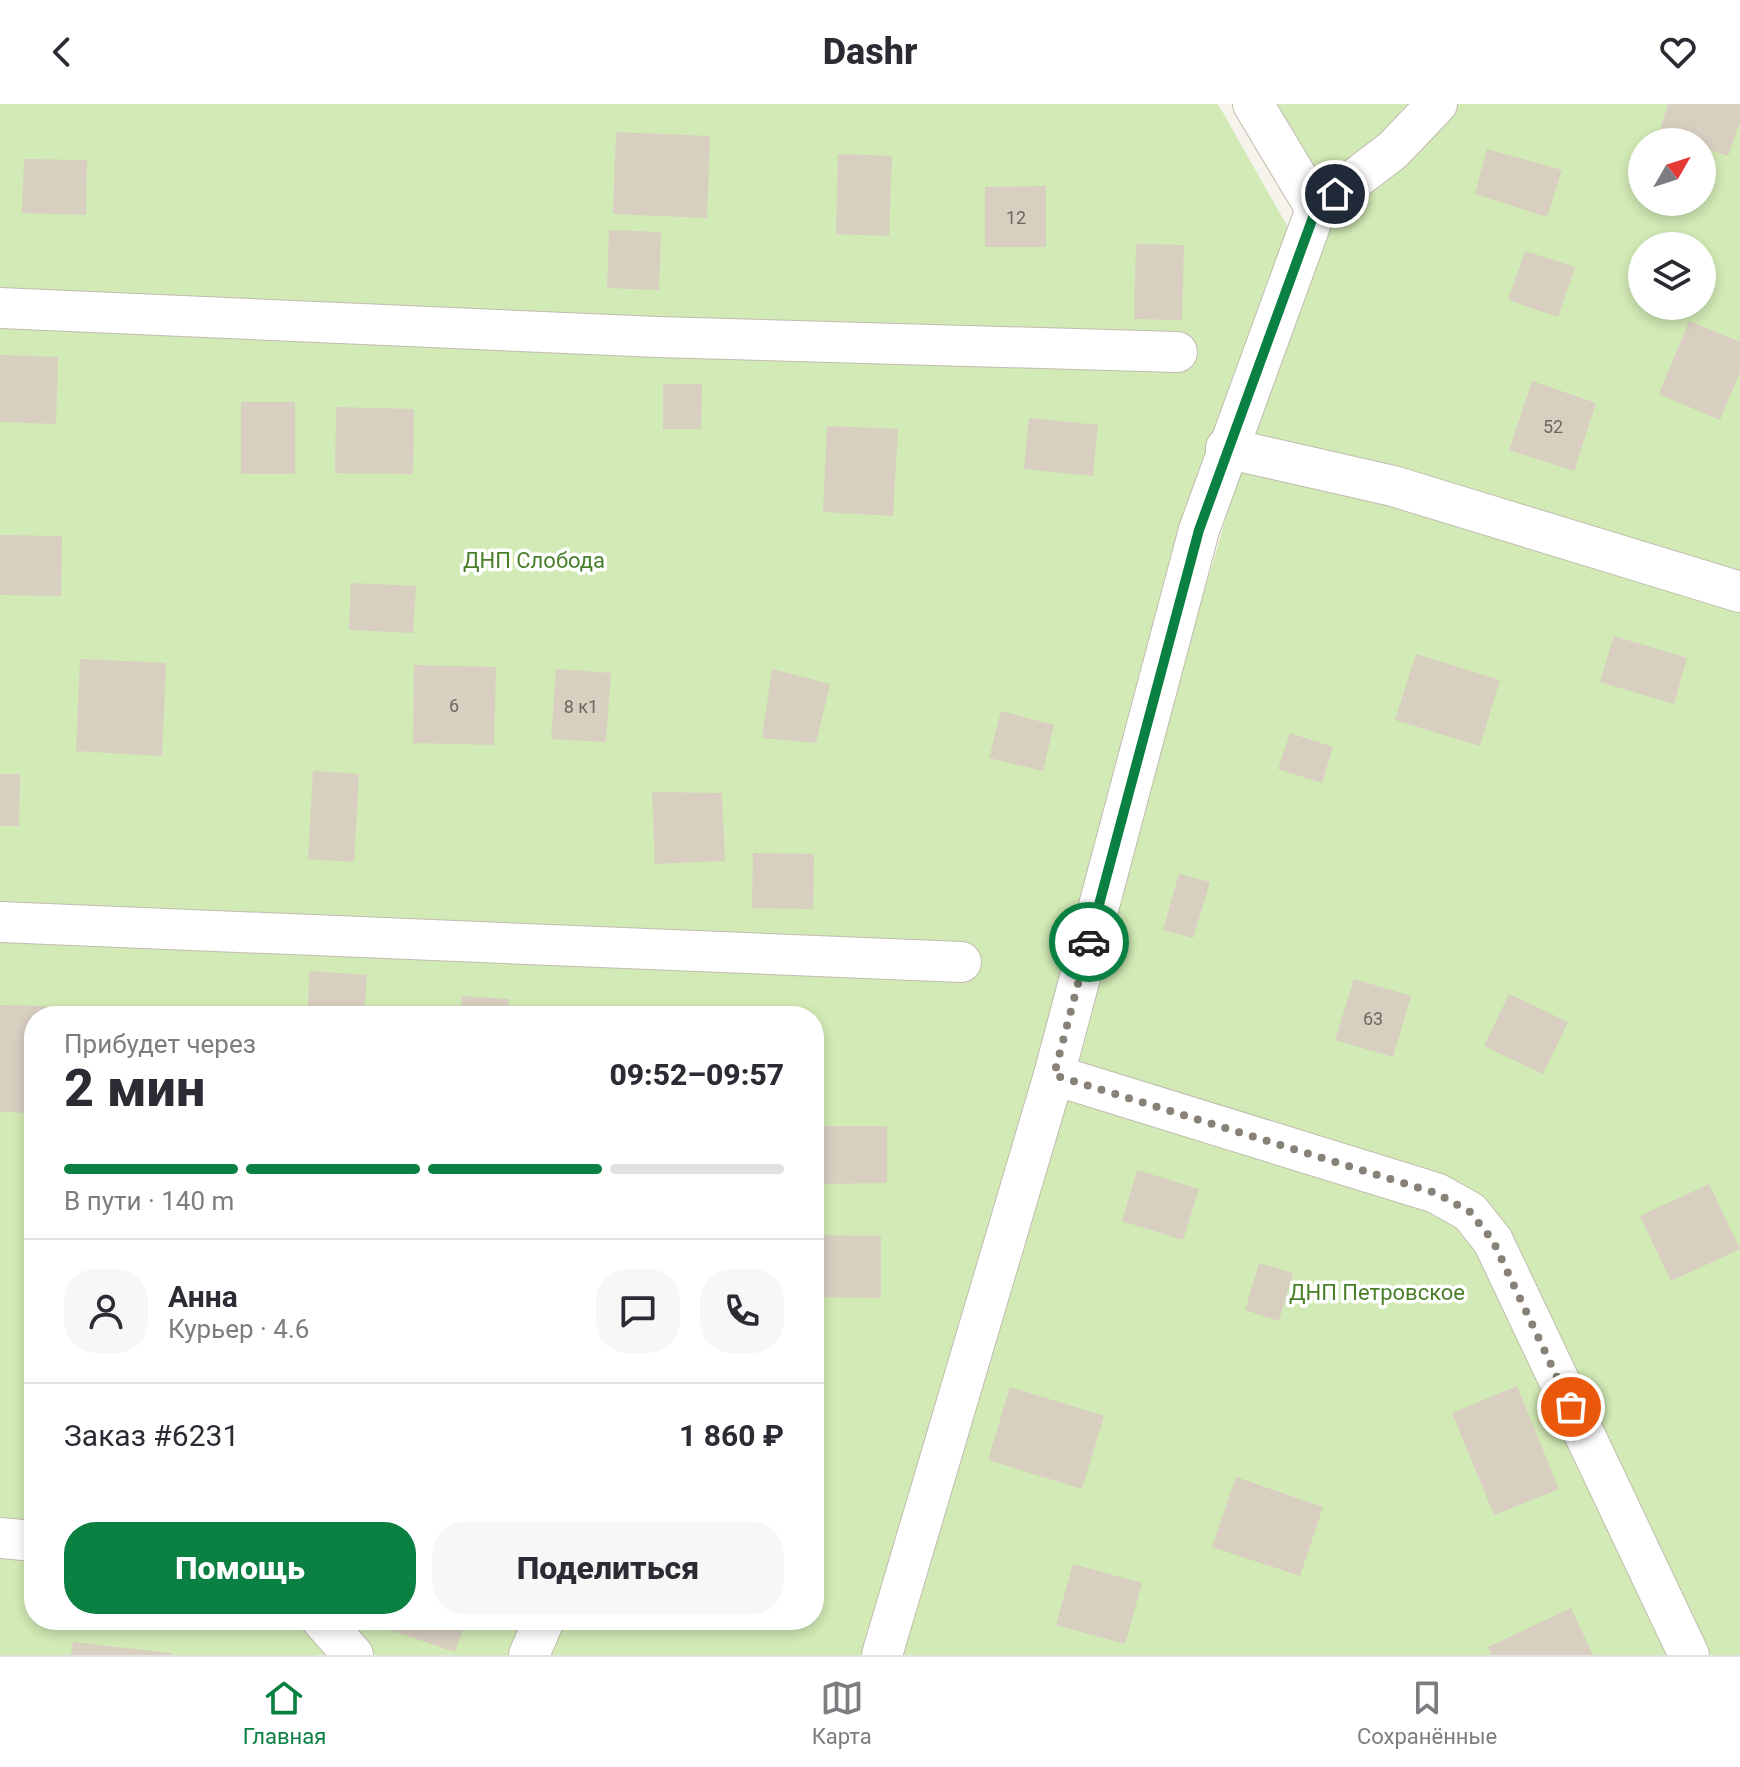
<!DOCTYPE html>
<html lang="ru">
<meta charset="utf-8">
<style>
body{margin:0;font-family:Roboto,sans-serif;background:#f7f7f7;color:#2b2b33;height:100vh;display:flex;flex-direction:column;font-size:30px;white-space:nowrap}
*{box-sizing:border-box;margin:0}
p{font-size:26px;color:#7c7c81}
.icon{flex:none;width:44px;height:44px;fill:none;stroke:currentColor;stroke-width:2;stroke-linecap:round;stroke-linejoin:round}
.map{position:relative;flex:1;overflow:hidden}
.drawer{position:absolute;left:24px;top:902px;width:800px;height:624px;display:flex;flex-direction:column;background:#fff;border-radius:32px;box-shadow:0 4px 12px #0003}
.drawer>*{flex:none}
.needle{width:52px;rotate:51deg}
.fabs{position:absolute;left:1628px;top:24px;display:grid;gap:16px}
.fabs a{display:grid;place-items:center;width:88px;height:88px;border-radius:50%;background:#fff;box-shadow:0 4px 12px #0003;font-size:40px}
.pin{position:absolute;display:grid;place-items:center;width:68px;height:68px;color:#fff;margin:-34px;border:4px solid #fff;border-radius:50%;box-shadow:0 2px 8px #0007}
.courier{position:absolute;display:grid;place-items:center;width:80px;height:80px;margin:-40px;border:6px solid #0b8043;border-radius:50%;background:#fff;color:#222;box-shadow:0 2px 10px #0007}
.headline em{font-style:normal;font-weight:800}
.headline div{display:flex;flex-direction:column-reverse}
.headline{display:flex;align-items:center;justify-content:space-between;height:136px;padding:0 40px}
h1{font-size:52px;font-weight:800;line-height:60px}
.bar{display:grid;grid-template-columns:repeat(4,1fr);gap:12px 8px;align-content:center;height:96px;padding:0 40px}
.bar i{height:10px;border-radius:6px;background:#e1e1e2}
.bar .active{background:#0b8043}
.bar p{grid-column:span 4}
.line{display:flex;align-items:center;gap:20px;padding:0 40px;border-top:2px solid #e1e1e2}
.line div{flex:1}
.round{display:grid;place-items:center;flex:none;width:84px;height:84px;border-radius:32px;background:#f7f7f7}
.cta{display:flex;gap:16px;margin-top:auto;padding:16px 40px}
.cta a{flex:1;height:92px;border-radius:32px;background:#0b8043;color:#fff;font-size:32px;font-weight:800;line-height:92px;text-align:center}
.cta a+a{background:#f7f7f7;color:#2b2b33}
header{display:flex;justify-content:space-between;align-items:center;height:104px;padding:0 40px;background:#fff;font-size:36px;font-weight:800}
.menu{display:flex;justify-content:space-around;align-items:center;height:112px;border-top:2px solid #e1e1e2;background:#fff;font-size:22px;color:#7c7c81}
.menu a{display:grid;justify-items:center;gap:4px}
.menu .active{color:#0b8043}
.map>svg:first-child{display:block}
.green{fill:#d2eab5;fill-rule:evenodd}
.building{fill:#d8cfc1}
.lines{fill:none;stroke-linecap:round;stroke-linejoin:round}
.minor-casing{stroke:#c2bbae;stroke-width:42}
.minor{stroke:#fff;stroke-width:40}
.done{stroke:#878178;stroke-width:8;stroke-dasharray:0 14.4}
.route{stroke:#0b8043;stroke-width:10}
.labels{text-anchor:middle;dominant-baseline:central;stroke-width:7;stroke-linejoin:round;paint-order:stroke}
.number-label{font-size:18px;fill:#6e675b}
.park-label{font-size:22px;fill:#4a7f2a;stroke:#fff}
</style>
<header><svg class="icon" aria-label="back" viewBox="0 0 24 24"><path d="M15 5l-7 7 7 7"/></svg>Dashr<svg class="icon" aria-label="heart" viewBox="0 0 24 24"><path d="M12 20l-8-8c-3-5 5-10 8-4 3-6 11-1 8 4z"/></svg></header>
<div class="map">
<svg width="1740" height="1551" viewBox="0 0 1740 1551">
<rect width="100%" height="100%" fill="#f6f3ec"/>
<g class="green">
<path d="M0,0H1218L1290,127L871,1551H0ZM34,912H814V1516H34Z"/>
<path d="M1237,0H1740V1551H894L1309,129ZM1642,38H1702V98H1642ZM1642,142H1702V202H1642Z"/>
</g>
<g class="building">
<polygon points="1668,0 1740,0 1740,17 1728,52 1702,43 1702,38 1687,38 1659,29"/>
<polygon points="616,28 710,32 707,114 613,110"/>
<polygon points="1487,45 1562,66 1547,113 1475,90"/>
<polygon points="838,50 892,52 889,132 836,130"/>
<polygon points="24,55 87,56 86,111 22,109"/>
<polygon points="1046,82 1046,143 985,143 985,83"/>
<polygon points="609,126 661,128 659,186 607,184"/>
<polygon points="1136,140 1184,141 1182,216 1134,215"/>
<polygon points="1525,147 1575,163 1558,213 1508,196"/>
<polygon points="1689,217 1740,238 1740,268 1720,316 1659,290"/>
<polygon points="0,251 58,253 56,320 0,318"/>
<polygon points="1532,277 1596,299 1574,367 1509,346"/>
<polygon points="663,280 702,280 701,325 663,325"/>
<rect x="241" y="298" width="54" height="72"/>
<polygon points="336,303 414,305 413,370 335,369"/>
<polygon points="1029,314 1098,321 1093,372 1024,365"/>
<polygon points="827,322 898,325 893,412 823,408"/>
<polygon points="0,431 62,432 61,492 0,491"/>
<polygon points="351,479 416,482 413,529 349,526"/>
<polygon points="1614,532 1687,554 1674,600 1600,578"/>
<polygon points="1416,550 1500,576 1480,642 1395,616"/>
<polygon points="80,555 166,559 162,652 76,647"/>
<polygon points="414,561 496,563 494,641 413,639"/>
<polygon points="556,565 611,569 606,638 551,635"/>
<polygon points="772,565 830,580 816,639 762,634"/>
<polygon points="1001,607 1054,621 1043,667 989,654"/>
<polygon points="1290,629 1333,643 1322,679 1278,665"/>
<polygon points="313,667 359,670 354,758 308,755"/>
<polygon points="0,670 20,670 19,722 0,722"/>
<polygon points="652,688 722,689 725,757 655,760"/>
<polygon points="753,749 814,750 813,805 752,804"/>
<polygon points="1179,770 1210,778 1193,834 1163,826"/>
<polygon points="309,867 367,871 364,912 308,912"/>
<polygon points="1354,875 1411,892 1393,953 1335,936"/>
<polygon points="1509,890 1568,918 1543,970 1484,942"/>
<polygon points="462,892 509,895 508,912 461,912"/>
<polygon points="0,901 46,902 46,912 34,912 34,1009 0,1008"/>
<polygon points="824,1022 887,1022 887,1079 824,1080"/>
<polygon points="1137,1066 1199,1085 1183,1136 1122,1117"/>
<polygon points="1709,1080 1740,1145 1671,1177 1640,1112"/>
<polygon points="814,1131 881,1132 881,1194 814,1193"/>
<polygon points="1259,1159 1293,1169 1279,1217 1245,1206"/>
<polygon points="1517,1282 1559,1385 1494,1411 1452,1309"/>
<polygon points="1010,1283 1104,1312 1082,1385 988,1356"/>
<polygon points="1236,1373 1323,1403 1300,1472 1212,1443"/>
<polygon points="1073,1460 1142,1479 1125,1540 1056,1521"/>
<polygon points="1571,1504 1593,1551 1491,1551 1488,1543"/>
<polygon points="383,1516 466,1516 455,1548 381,1523"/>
<polygon points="73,1538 171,1549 171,1551 71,1551"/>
</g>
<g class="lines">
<g class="minor-casing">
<g id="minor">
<polyline points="1316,105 1393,46 1437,0"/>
<polyline points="0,204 657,233 1177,248"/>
<polyline points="1226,344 1393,382 1740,488"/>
<polyline points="0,818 961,858"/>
<polyline points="1054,971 1436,1089 1470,1108 1493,1137 1689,1551"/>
<polyline points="0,1434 34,1437"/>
<polyline points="322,1516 353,1551"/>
<polyline points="529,1551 544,1516"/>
<polyline points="882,1551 1054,971 1199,426 1316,105 1253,0"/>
</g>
</g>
<use href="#minor" class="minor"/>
</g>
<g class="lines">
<polyline class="done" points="1089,838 1054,971 1436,1089 1470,1108 1493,1137 1571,1303"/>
<polyline class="route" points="1089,838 1199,426 1316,105 1335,90"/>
</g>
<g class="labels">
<g class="number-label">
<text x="1016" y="113">12</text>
<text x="1553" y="322">52</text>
<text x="454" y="601">6</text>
<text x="581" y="602">8 к1</text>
<text x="1373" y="914">63</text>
</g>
<g class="park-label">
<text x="534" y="456">ДНП Слобода</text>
<text x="1377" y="1188">ДНП Петровское</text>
</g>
</g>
</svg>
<div class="fabs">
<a><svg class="needle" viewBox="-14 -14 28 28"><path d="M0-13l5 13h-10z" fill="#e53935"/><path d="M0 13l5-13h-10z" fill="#7c7c81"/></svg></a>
<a><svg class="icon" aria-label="layers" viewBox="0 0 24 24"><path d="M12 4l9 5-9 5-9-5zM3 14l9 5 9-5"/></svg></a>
</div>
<div class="pin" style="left:1571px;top:1303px;background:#ea580c"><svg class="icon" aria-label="bag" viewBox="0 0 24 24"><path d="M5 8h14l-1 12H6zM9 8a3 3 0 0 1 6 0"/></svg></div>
<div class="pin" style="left:1335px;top:90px;background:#1f2937"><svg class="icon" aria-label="home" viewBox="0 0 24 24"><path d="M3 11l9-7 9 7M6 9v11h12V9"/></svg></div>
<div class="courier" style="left:1089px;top:838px"><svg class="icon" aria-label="car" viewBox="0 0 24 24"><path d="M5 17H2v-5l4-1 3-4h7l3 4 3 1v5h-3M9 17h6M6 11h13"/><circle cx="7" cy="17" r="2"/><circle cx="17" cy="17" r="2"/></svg></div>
<section class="drawer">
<div class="headline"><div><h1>2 мин</h1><p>Прибудет через</p></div><em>09:52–09:57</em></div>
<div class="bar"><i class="active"></i><i class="active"></i><i class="active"></i><i></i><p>В пути · 140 m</p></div>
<div class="line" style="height:144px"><a class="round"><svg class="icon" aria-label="person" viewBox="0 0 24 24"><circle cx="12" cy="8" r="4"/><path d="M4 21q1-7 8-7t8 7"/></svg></a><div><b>Анна</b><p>Курьер · 4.6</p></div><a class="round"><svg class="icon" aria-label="chat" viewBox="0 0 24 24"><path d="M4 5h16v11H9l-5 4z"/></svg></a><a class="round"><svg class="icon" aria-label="phone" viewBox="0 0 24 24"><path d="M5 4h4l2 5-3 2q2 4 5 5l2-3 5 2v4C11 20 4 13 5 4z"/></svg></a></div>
<div class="line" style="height:104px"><div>Заказ #6231</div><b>1 860 ₽</b></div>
<div class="cta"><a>Помощь</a><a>Поделиться</a></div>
</section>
</div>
<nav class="menu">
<a class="active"><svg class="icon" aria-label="home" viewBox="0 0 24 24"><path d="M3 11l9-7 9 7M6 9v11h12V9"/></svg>Главная</a>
<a><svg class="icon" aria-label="map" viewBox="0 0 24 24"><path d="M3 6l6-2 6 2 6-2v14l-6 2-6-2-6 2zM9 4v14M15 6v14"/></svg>Карта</a>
<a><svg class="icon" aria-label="saved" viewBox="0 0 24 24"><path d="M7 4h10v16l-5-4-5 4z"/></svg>Сохранённые</a>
</nav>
